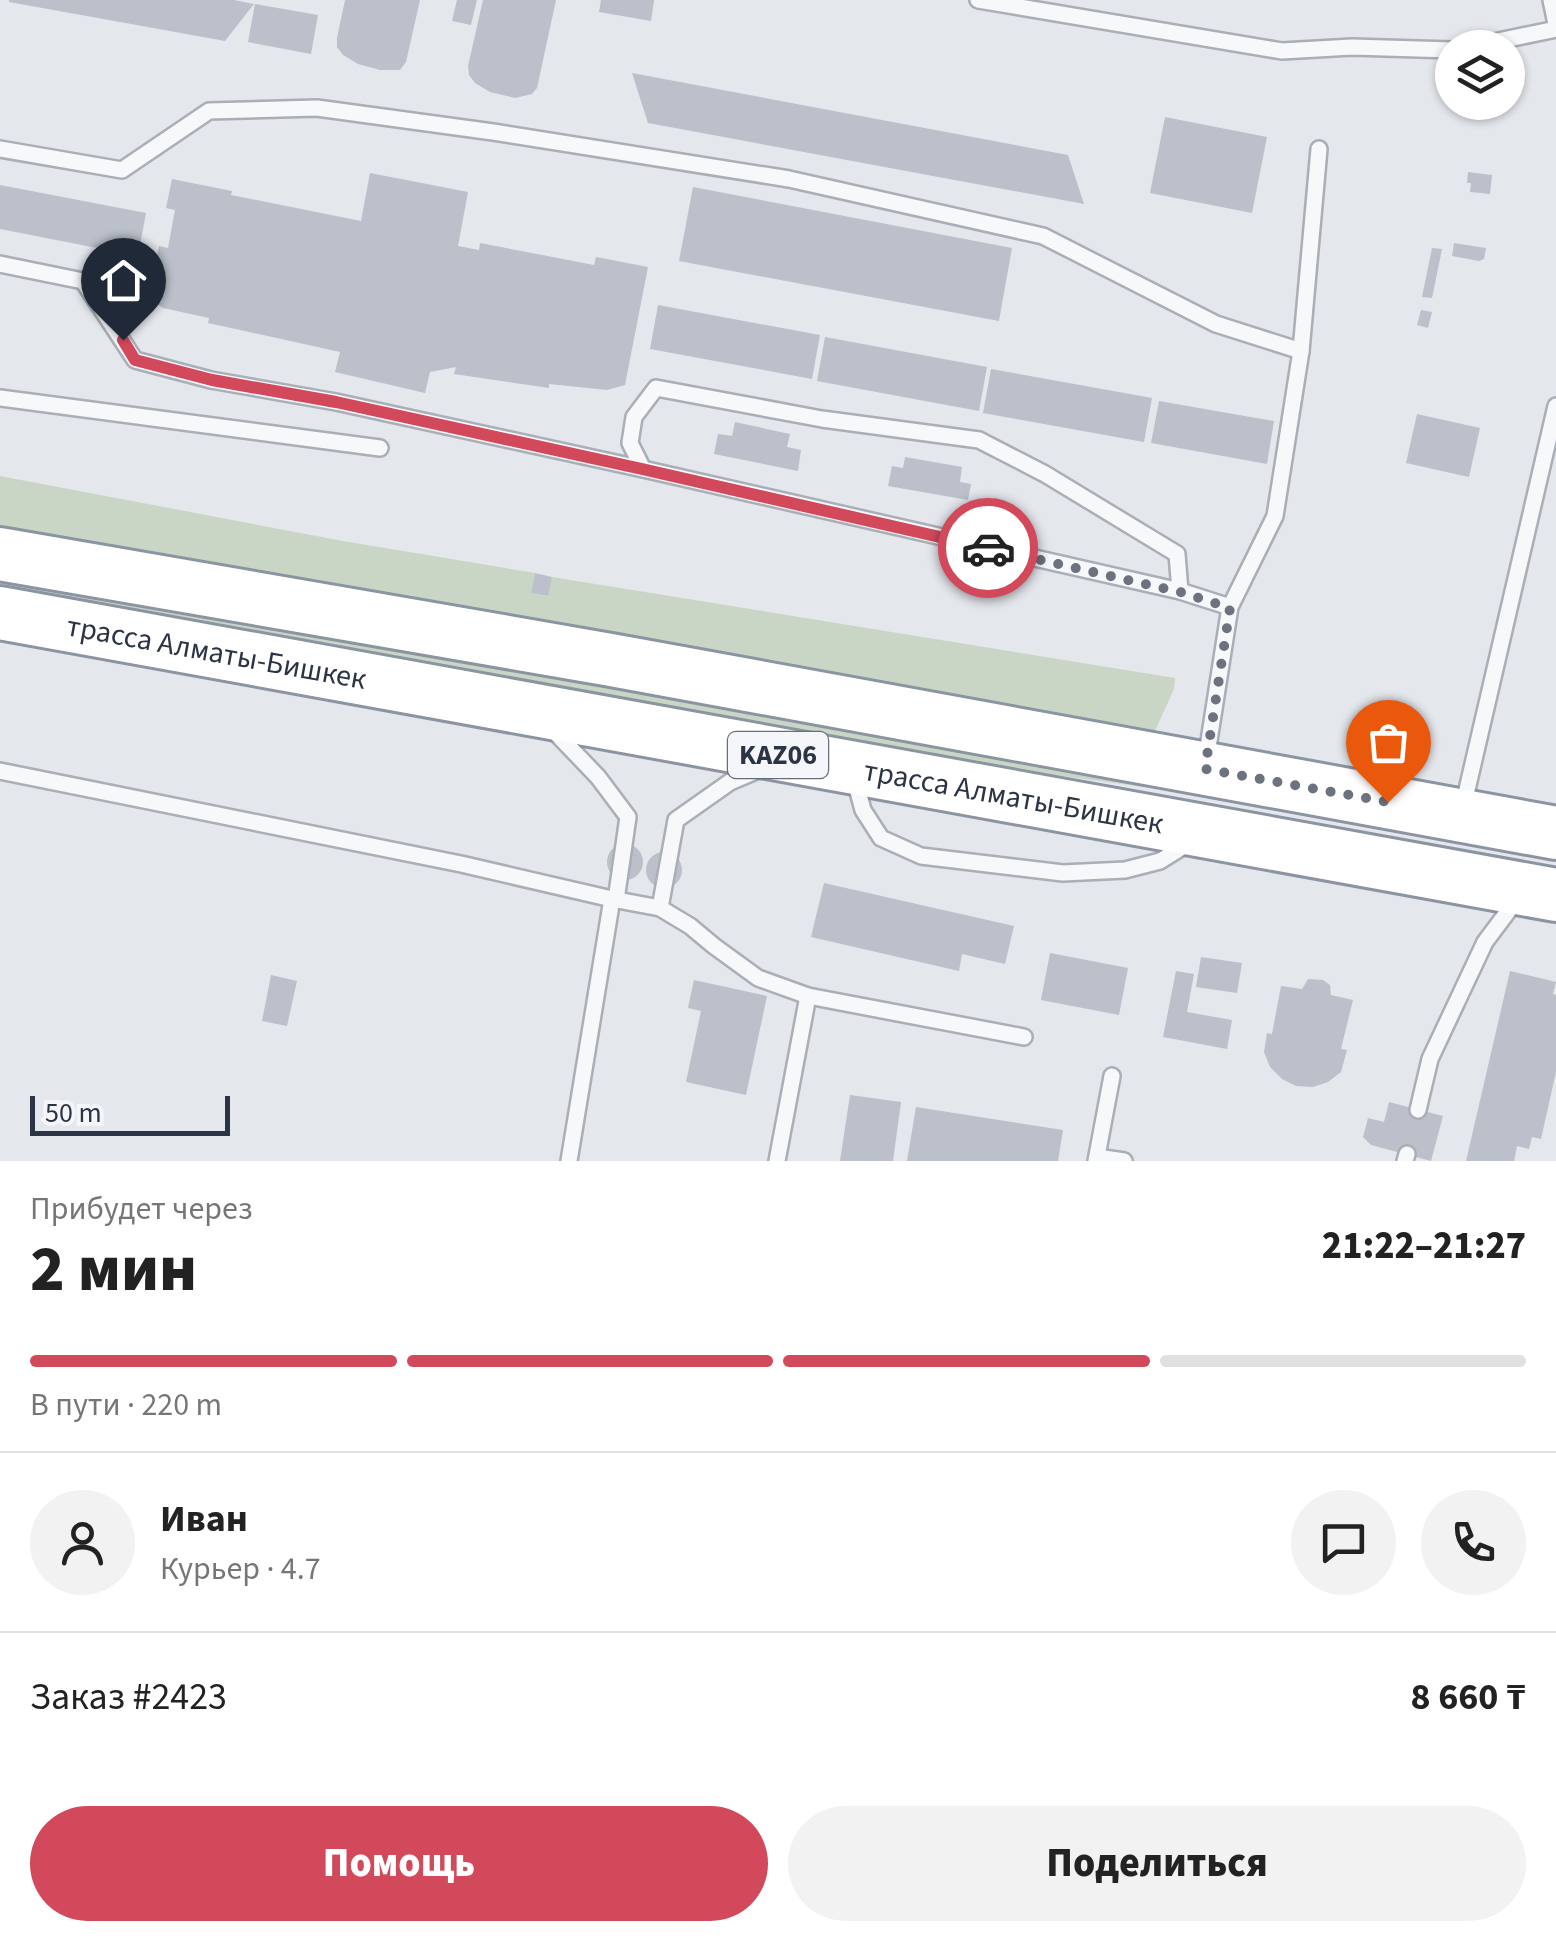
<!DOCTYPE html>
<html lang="ru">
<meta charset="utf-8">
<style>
body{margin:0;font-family:"Source Sans 3",sans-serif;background:#f2f2f2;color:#222;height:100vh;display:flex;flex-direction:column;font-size:38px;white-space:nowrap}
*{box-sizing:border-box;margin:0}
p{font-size:32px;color:#767676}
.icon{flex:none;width:55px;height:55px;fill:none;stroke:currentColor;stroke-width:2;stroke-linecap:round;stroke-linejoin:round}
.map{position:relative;height:1161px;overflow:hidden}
.drawer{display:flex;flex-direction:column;background:#fff;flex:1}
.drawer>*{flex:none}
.buttons{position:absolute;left:1435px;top:30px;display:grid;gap:20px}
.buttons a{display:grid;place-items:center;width:90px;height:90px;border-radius:50%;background:#fff;box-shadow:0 2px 8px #0004;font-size:50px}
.scale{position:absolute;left:30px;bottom:25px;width:200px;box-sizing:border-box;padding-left:10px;border:5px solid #2b3445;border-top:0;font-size:28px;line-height:35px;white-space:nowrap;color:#2b3445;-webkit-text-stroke:8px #f4f6f9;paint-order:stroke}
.pin{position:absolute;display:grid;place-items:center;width:85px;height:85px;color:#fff;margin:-102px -42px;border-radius:50% 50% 50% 0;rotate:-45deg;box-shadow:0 0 10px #0007}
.pin .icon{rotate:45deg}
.courier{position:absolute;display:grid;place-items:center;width:100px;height:100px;margin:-50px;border:8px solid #d1495b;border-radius:50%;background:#fff;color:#222;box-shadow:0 2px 12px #0007}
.overview em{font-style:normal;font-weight:800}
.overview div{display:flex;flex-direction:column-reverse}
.overview{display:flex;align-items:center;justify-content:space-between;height:170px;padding:0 30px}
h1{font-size:65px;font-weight:800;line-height:75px}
.bar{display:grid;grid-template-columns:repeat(4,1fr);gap:15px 10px;align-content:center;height:120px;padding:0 30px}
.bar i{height:12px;border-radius:8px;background:#e0e0e0}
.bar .on{background:#d1495b}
.bar p{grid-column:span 4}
.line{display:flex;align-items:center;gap:25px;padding:0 30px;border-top:2px solid #e0e0e0}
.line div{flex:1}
.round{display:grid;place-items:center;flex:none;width:105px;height:105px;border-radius:52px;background:#f2f2f2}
.primary-button{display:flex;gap:20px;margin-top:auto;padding:20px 30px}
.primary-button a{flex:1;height:115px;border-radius:60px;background:#d1495b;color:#fff;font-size:40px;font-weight:800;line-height:115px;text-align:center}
.primary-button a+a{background:#f2f2f2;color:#222}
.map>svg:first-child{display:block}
.green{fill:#c9d6c5}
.building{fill:#bbc0ca}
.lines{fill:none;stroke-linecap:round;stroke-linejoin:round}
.service-casing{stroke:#a9aeb7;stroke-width:20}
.trunk-casing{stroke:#8b94a3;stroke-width:58}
.service{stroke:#f7f8fa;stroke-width:15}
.trunk{stroke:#fff;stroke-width:52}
.done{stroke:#6c737f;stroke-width:10;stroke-dasharray:0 18}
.route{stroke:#d1495b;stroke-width:12}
.labels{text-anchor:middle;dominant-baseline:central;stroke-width:8;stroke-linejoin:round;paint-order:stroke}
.shield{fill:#f4f6f9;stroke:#676e7b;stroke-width:2.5}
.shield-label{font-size:28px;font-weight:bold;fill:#2b3445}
.street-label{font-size:30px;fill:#2b3445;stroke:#f4f6f9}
</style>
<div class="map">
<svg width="1556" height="1161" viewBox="0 0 1556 1161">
<rect width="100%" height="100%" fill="#e4e7ec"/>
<g class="green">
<polygon points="0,476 343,541 535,573 531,593 547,596 552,577 1175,678 1174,689 1155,731 857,686 335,583 0,529"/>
<polygon points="0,572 1256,802 891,753 0,597"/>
</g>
<g class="building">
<polygon points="9,0 234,0 254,4 225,41 9,2"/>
<polygon points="345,0 420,0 406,62 400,70 380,70 358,64 343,55 337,47 337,38"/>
<polygon points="457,0 477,0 471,25 452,21"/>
<polygon points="483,0 556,0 537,88 532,94 515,98 490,92 475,83 469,75 468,66"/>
<polygon points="601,0 654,0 651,21 599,12"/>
<polygon points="255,4 318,15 311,54 248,42"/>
<polygon points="632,73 1068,155 1084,204 648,123"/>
<polygon points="1165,117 1267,137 1252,213 1150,193"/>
<polygon points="1468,172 1492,175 1490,194 1470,192 1471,183 1467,183"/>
<polygon points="370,173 468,192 458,246 479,250 480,243 594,265 596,257 648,267 625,385 607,390 549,384 549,388 454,374 456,367 430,372 425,393 335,372 340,352 208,323 209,318 163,308 151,300 149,294 159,246 168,248 175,210 166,208 172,179 232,191 231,195 361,221"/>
<polygon points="0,185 146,213 138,256 0,229"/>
<polygon points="693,187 1012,248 999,321 679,261"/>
<polygon points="1454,243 1486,248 1484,259 1479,261 1452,256"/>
<polygon points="1432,248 1442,249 1432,298 1422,297"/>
<polygon points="658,305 820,335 812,379 650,349"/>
<polygon points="1421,310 1432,312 1428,328 1417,325"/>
<polygon points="825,337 987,367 979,411 817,381"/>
<polygon points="991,369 1152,398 1144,442 983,413"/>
<polygon points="1159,401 1274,421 1267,464 1151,443"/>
<polygon points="1417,414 1480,428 1469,477 1406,463"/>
<polygon points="735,422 790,434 787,447 801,450 798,471 714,454 718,434 732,436"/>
<polygon points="905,457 962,467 960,482 971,484 968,500 888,486 892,466 903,468"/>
<polygon points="535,573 552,577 548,596 531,593"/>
<circle cx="625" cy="862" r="18"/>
<circle cx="664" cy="870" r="18"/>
<polygon points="824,883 1014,926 1005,964 962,954 959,971 811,937"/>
<polygon points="1050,953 1128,968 1119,1015 1041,1000"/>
<polygon points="1201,957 1242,963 1237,993 1196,987"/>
<polygon points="1176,971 1194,974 1187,1012 1232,1020 1227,1049 1163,1037"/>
<polygon points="1510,971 1556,982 1553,994 1556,995 1556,1072 1541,1139 1532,1137 1529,1149 1517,1146 1514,1161 1466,1161"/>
<polygon points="271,975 297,981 287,1026 262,1021"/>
<polygon points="1308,979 1323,980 1330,985 1331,995 1353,1000 1341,1049 1347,1050 1341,1072 1328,1082 1313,1087 1296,1086 1282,1079 1270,1067 1264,1052 1267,1033 1272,1034 1281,986 1302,989"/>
<polygon points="694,980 767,996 746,1095 686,1082 701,1011 688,1008"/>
<polygon points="850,1095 901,1102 893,1161 840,1161"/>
<polygon points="1389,1102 1443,1116 1431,1161 1371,1145 1363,1137 1368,1118 1384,1122"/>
<polygon points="916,1107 1063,1130 1058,1161 907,1161"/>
</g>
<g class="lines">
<g class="service-casing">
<g id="service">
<polyline points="978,0 1282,51 1352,47 1452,50"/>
<polyline points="1551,0 1556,24"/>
<polyline points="1465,48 1556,29"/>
<polyline points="0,149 122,170 209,111 317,108 493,132 789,179 1043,236 1216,324 1301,351"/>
<polyline points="0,264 83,281 135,360 211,380 336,402 643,469 1180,591 1230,607"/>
<polyline points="0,398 380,448"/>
<polyline points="643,469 630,443 634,417 656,388 822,419 979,440 1045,474 1177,554 1180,591"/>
<polyline points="552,729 598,777 628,817 616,900"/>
<polyline points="1206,760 1230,607 1275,516 1301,351 1319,149"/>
<polyline points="0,771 461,864 612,899 569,1161"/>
<polyline points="854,777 863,810 881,838 921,856 1063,873 1125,870 1160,861 1189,843"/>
<polyline points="1463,807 1556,406"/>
<polyline points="612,899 660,908 690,926 714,946 758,978 808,996 1024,1037"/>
<polyline points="660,908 676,820 730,782 763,768"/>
<polyline points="1418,1110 1430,1059 1485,942 1518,898"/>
<polyline points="1097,1157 1124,1161"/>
<polyline points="777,1161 808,996"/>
<polyline points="1096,1161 1112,1076"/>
<polyline points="1405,1161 1407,1154"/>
</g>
</g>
<g class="trunk-casing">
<g id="trunk">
<polyline points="0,554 611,660 1556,833"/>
<path id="s1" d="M0,613L1556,895"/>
</g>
</g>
<use href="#service" class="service"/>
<use href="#trunk" class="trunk"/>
</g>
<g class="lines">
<polyline class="done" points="988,548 1180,592 1230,608 1205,769 1388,802"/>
<polyline class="route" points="123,340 135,360 212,380 336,402 642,469 988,548"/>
</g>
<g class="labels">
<rect class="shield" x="728" y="732" width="100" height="46" rx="8"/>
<g class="shield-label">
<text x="778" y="755">KАZ06</text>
</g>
<g class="street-label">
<text stroke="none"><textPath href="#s1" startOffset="220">трасса Алматы-Бишкек</textPath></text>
<text stroke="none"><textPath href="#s1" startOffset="1030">трасса Алматы-Бишкек</textPath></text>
</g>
</g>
</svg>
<div class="buttons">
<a><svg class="icon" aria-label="layers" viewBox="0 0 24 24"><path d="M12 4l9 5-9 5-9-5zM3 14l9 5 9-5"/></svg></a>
</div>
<div class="scale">50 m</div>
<div class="pin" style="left:1388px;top:802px;background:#ea580c"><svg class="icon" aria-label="bag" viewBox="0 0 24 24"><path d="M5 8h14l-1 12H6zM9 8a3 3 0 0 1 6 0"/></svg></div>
<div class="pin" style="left:123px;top:340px;background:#1f2937"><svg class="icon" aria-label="home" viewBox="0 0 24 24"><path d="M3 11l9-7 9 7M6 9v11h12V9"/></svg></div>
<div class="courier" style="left:988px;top:548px"><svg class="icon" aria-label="car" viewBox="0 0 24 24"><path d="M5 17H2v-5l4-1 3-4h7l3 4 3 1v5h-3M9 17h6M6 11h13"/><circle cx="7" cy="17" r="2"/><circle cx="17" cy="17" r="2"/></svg></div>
</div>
<section class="drawer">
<div class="overview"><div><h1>2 мин</h1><p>Прибудет через</p></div><em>21:22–21:27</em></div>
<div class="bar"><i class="on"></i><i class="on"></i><i class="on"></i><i></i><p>В пути · 220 m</p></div>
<div class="line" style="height:180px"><a class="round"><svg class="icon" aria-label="person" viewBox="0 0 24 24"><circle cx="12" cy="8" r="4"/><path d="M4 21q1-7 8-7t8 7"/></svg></a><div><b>Иван</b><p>Курьер · 4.7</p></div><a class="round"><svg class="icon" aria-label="chat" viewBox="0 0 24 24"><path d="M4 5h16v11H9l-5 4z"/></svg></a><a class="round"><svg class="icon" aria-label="phone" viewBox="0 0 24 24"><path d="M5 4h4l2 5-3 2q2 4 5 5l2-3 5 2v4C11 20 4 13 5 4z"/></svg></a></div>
<div class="line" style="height:130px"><div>Заказ #2423</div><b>8 660 ₸</b></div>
<div class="primary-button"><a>Помощь</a><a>Поделиться</a></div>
</section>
